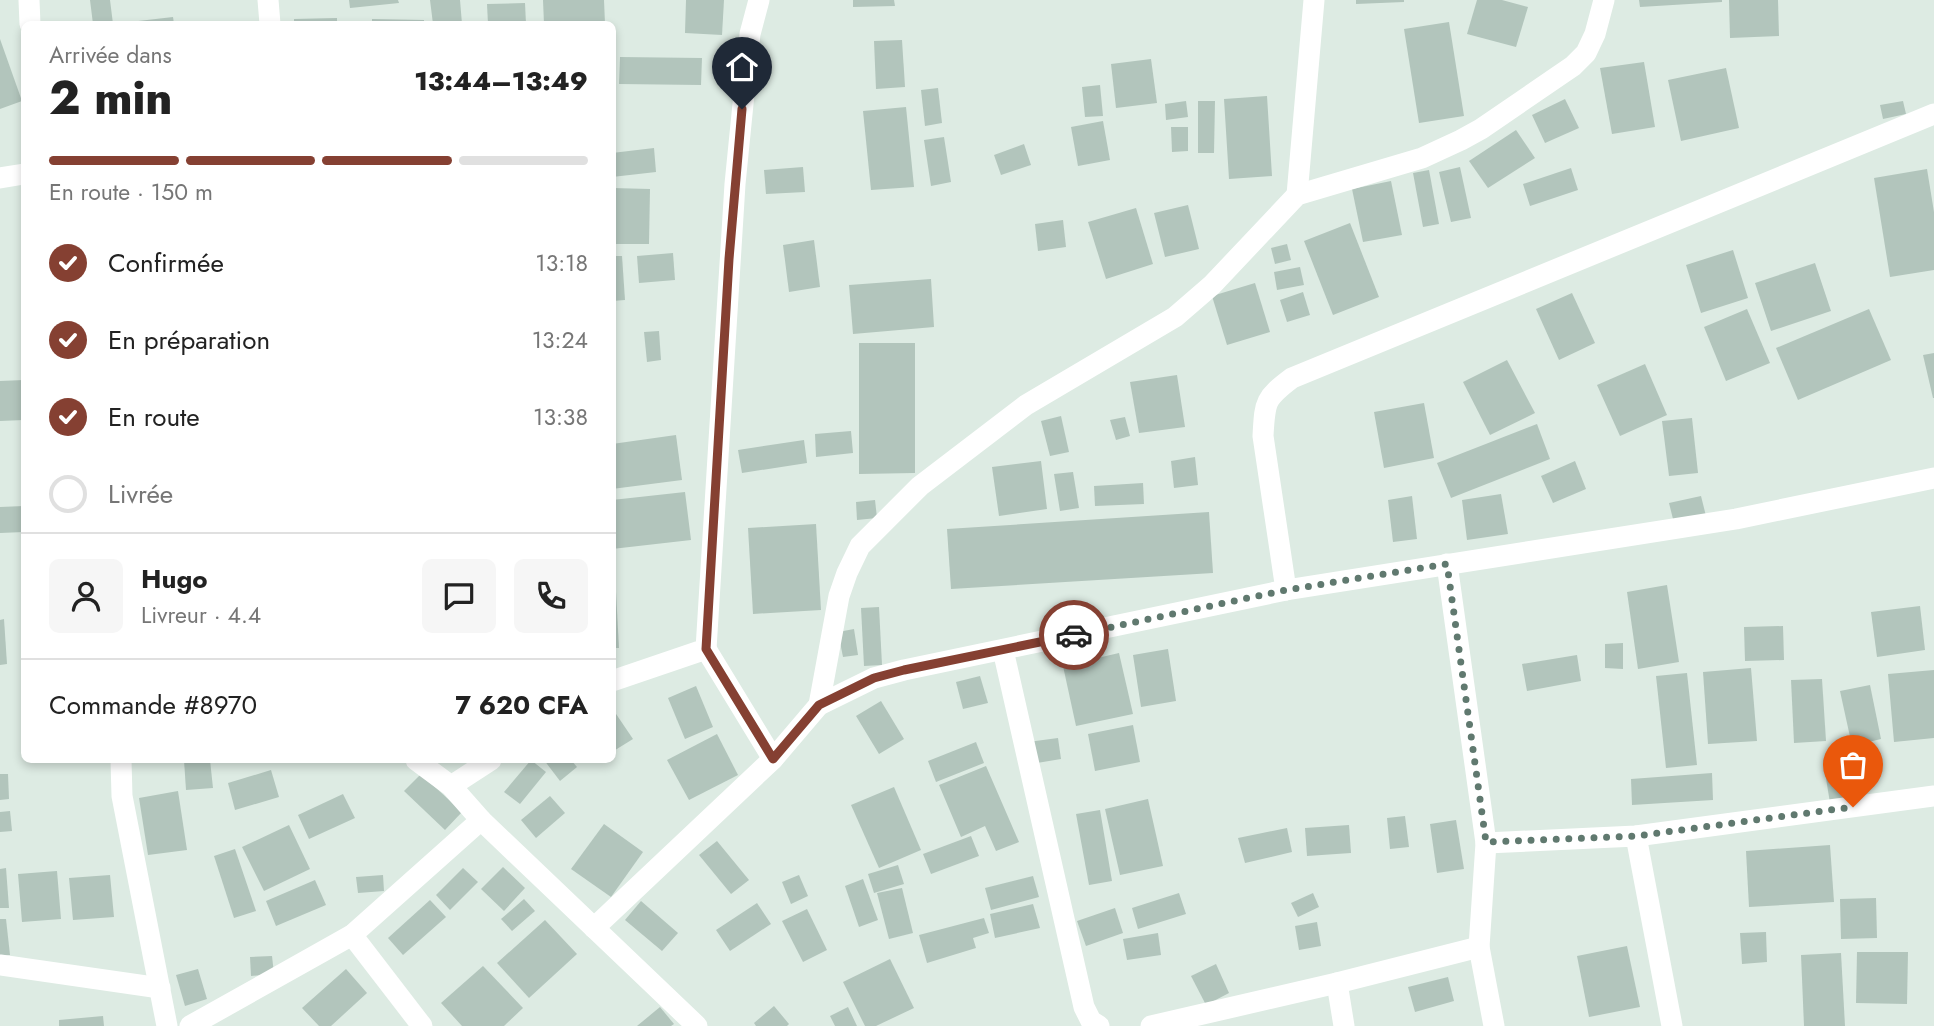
<!DOCTYPE html>
<html lang="fr">
<meta charset="utf-8">
<style>
body{margin:0;font-family:Jost,sans-serif;background:#f6f6f6;color:#222;height:100vh;display:flex;flex-direction:column;font-size:26px;white-space:nowrap}
*{box-sizing:border-box;margin:0}
p{font-size:23px;color:#767676}
.icon{flex:none;width:38px;height:38px;fill:none;stroke:currentColor;stroke-width:2;stroke-linecap:round;stroke-linejoin:round}
.map{position:relative;flex:1;overflow:hidden}
.details{position:absolute;left:21px;top:21px;width:595px;height:742px;display:flex;flex-direction:column;background:#fff;border-radius:10px;box-shadow:0 4px 10px #0003}
.details>*{flex:none}
.pin{position:absolute;display:grid;place-items:center;width:60px;height:60px;color:#fff;margin:-72px -30px;border-radius:50% 50% 50% 0;rotate:-45deg;box-shadow:0 0 7px #0007}
.pin .icon{rotate:45deg}
.courier{position:absolute;display:grid;place-items:center;width:70px;height:70px;margin:-35px;border:5px solid #854032;border-radius:50%;background:#fff;color:#222;box-shadow:0 2px 9px #0007}
.head em{font-style:normal;font-weight:800}
.head div{display:flex;flex-direction:column-reverse}
.head{display:flex;align-items:center;justify-content:space-between;height:119px;padding:0 28px}
h1{font-size:46px;font-weight:800;line-height:52px}
.bar{display:grid;grid-template-columns:repeat(4,1fr);gap:10px 7px;align-content:center;height:84px;padding:0 28px}
.bar i{height:9px;border-radius:5px;background:#e0e0e0}
.bar .on{background:#854032}
.bar p{grid-column:span 4}
.line{display:flex;align-items:center;gap:18px;padding:0 28px;border-top:2px solid #e0e0e0}
.line div{flex:1}
.round{display:grid;place-items:center;flex:none;width:74px;height:74px;border-radius:10px;background:#f6f6f6}
ol{padding:0 28px;list-style:none}
li{display:flex;align-items:center;gap:21px;height:77px}
li p{margin-inline-start:auto}
li .icon{padding:7px;border-radius:50%;background:#854032;color:#fff;stroke-width:4}
li:last-child{color:#767676}
li i{width:38px;height:38px;border:4px solid #e0e0e0;border-radius:50%}
.map>svg:first-child{display:block}
.building{fill:#b2c5bc}
.lines{fill:none;stroke-linecap:round;stroke-linejoin:round}
.street{stroke:#fff;stroke-width:21}
.done{stroke:#60796f;stroke-width:7;stroke-dasharray:0 12.6}
.route{stroke:#854032;stroke-width:9}
</style>
<div class="map">
<svg width="1934" height="1026" viewBox="0 0 1934 1026">
<rect width="100%" height="100%" fill="#ddebe3"/>
<g class="building">
<polygon points="90,0 110,0 113,24 93,24"/>
<polygon points="349,0 398,0 399,3 350,8"/>
<polygon points="430,0 460,0 462,24 433,24"/>
<polygon points="543,0 604,0 605,24 544,24"/>
<polygon points="686,0 724,0 722,35 685,33"/>
<polygon points="853,0 894,0 895,6 853,7"/>
<polygon points="1356,0 1404,0 1404,2 1356,4"/>
<polygon points="1477,0 1502,0 1528,7 1516,47 1467,34"/>
<polygon points="1639,0 1722,0 1722,2 1640,7"/>
<polygon points="1729,0 1778,0 1779,36 1730,38"/>
<polygon points="525,3 526,24 488,24 487,4"/>
<polygon points="173,17 174,24 121,24 121,23"/>
<polygon points="337,18 337,24 294,24 294,19"/>
<polygon points="372,19 424,20 424,24 372,24"/>
<polygon points="1449,22 1464,116 1419,123 1404,29"/>
<polygon points="0,39 22,101 0,109"/>
<polygon points="902,40 905,87 876,89 874,41"/>
<polygon points="620,57 702,58 701,85 619,84"/>
<polygon points="1151,59 1157,103 1116,108 1111,64"/>
<polygon points="1644,62 1655,127 1612,134 1600,68"/>
<polygon points="1726,68 1739,128 1681,141 1668,80"/>
<polygon points="1100,85 1103,116 1085,117 1082,87"/>
<polygon points="938,88 942,123 925,126 921,90"/>
<polygon points="1267,96 1272,176 1229,179 1224,99"/>
<polygon points="1565,99 1579,128 1545,143 1532,115"/>
<polygon points="1186,101 1188,117 1166,120 1165,104"/>
<polygon points="1198,101 1215,101 1214,153 1198,153"/>
<polygon points="1903,101 1906,114 1883,119 1880,105"/>
<polygon points="906,107 914,187 871,190 863,111"/>
<polygon points="1103,121 1110,160 1078,166 1071,127"/>
<polygon points="1171,127 1188,127 1188,151 1172,152"/>
<polygon points="1516,130 1535,158 1488,188 1469,161"/>
<polygon points="944,137 951,182 931,186 924,140"/>
<polygon points="1024,144 1031,165 1001,175 994,155"/>
<polygon points="654,148 656,172 612,177 612,153"/>
<polygon points="803,167 805,192 766,194 764,170"/>
<polygon points="1460,167 1471,218 1451,222 1439,172"/>
<polygon points="1571,168 1578,190 1530,206 1523,184"/>
<polygon points="1927,169 1934,212 1934,270 1890,277 1874,178"/>
<polygon points="1429,170 1439,224 1423,227 1413,173"/>
<polygon points="1391,181 1402,235 1363,242 1352,189"/>
<polygon points="612,188 650,189 649,244 612,244"/>
<polygon points="1188,205 1199,249 1165,257 1154,213"/>
<polygon points="1136,208 1153,264 1106,279 1088,222"/>
<polygon points="1063,220 1066,247 1038,251 1035,224"/>
<polygon points="1350,223 1379,297 1333,315 1304,241"/>
<polygon points="814,240 820,287 789,292 783,245"/>
<polygon points="1287,244 1291,260 1275,264 1271,248"/>
<polygon points="1733,250 1748,298 1701,313 1686,265"/>
<polygon points="673,253 675,280 639,283 637,256"/>
<polygon points="612,256 622,256 625,300 612,301"/>
<polygon points="1815,263 1831,311 1771,331 1755,283"/>
<polygon points="1300,267 1304,285 1277,290 1274,272"/>
<polygon points="931,279 934,327 853,334 849,285"/>
<polygon points="1255,283 1270,332 1227,345 1212,296"/>
<polygon points="1303,292 1310,315 1287,322 1280,300"/>
<polygon points="1572,293 1595,343 1559,360 1536,309"/>
<polygon points="1747,309 1770,363 1726,381 1704,327"/>
<polygon points="1869,309 1891,360 1798,400 1776,348"/>
<polygon points="659,331 661,360 647,362 644,332"/>
<polygon points="859,343 915,343 915,473 859,474"/>
<polygon points="1934,353 1934,398 1933,398 1923,355"/>
<polygon points="1507,360 1535,413 1490,435 1463,382"/>
<polygon points="1645,364 1667,415 1620,436 1597,385"/>
<polygon points="1177,375 1185,427 1139,433 1130,382"/>
<polygon points="24,380 24,420 0,421 0,381"/>
<polygon points="1424,403 1434,458 1384,468 1374,412"/>
<polygon points="1061,416 1069,452 1050,456 1041,421"/>
<polygon points="1125,417 1130,436 1116,440 1110,420"/>
<polygon points="1692,418 1698,473 1669,476 1662,421"/>
<polygon points="1537,424 1550,459 1451,498 1437,463"/>
<polygon points="851,431 853,453 816,457 815,434"/>
<polygon points="676,435 682,480 612,489 612,444"/>
<polygon points="804,440 807,463 742,473 738,450"/>
<polygon points="1195,457 1198,485 1174,488 1171,461"/>
<polygon points="1041,461 1047,509 999,516 992,467"/>
<polygon points="1575,461 1586,489 1553,503 1541,476"/>
<polygon points="1073,472 1079,508 1060,511 1054,474"/>
<polygon points="1143,483 1144,504 1095,506 1094,486"/>
<polygon points="685,492 691,540 612,549 612,500"/>
<polygon points="1501,494 1508,534 1467,540 1462,500"/>
<polygon points="1412,496 1417,539 1393,542 1388,500"/>
<polygon points="1701,496 1706,516 1674,523 1669,503"/>
<polygon points="875,500 877,518 857,520 856,502"/>
<polygon points="24,506 24,532 0,533 0,507"/>
<polygon points="1209,512 1213,573 951,589 947,529"/>
<polygon points="816,524 821,610 753,614 748,528"/>
<polygon points="1667,585 1679,662 1638,669 1627,592"/>
<polygon points="616,592 619,648 612,648 612,593"/>
<polygon points="1920,606 1925,650 1877,657 1871,612"/>
<polygon points="879,607 882,665 864,666 861,608"/>
<polygon points="4,619 7,664 0,665 0,620"/>
<polygon points="1783,626 1784,660 1745,661 1744,627"/>
<polygon points="854,629 858,655 843,657 838,632"/>
<polygon points="1623,643 1623,669 1605,668 1605,644"/>
<polygon points="1168,649 1176,701 1141,707 1133,655"/>
<polygon points="1119,653 1133,714 1076,726 1063,666"/>
<polygon points="1577,655 1581,681 1527,691 1522,664"/>
<polygon points="1751,668 1757,741 1708,744 1703,672"/>
<polygon points="1934,670 1934,738 1894,742 1888,674"/>
<polygon points="1687,673 1697,765 1666,768 1656,676"/>
<polygon points="980,676 988,703 963,709 956,682"/>
<polygon points="1822,679 1826,741 1794,743 1791,680"/>
<polygon points="1870,685 1881,739 1852,746 1840,691"/>
<polygon points="696,686 713,727 685,739 668,698"/>
<polygon points="881,701 904,739 879,754 856,716"/>
<polygon points="612,708 633,739 612,752"/>
<polygon points="1133,725 1140,762 1095,771 1088,734"/>
<polygon points="717,734 738,775 689,800 667,760"/>
<polygon points="1058,738 1061,759 1031,764 1028,742"/>
<polygon points="976,742 984,763 936,782 928,761"/>
<polygon points="1846,756 1854,799 1830,803 1823,760"/>
<polygon points="184,760 210,760 213,788 186,790"/>
<polygon points="531,760 546,772 520,804 504,792"/>
<polygon points="544,760 571,760 577,767 560,781"/>
<polygon points="986,766 1019,842 996,851 985,826 961,837 939,785"/>
<polygon points="271,770 279,797 235,810 228,783"/>
<polygon points="1712,773 1713,800 1632,805 1631,779"/>
<polygon points="0,774 8,774 9,799 0,800"/>
<polygon points="421,774 462,812 445,830 404,791"/>
<polygon points="894,787 921,850 879,868 851,805"/>
<polygon points="178,791 187,850 148,855 139,798"/>
<polygon points="343,794 355,818 309,839 298,815"/>
<polygon points="550,796 565,813 536,838 521,820"/>
<polygon points="1148,799 1163,866 1120,875 1105,809"/>
<polygon points="1100,810 1112,881 1089,885 1076,814"/>
<polygon points="10,811 12,831 0,832 0,812"/>
<polygon points="1405,816 1409,847 1390,849 1387,818"/>
<polygon points="1456,820 1464,869 1437,873 1430,824"/>
<polygon points="604,824 643,852 611,897 571,869"/>
<polygon points="289,825 310,869 264,891 242,847"/>
<polygon points="1349,825 1351,853 1307,856 1305,828"/>
<polygon points="1287,828 1292,852 1245,863 1238,838"/>
<polygon points="971,836 979,856 931,874 923,854"/>
<polygon points="717,841 749,880 731,894 699,855"/>
<polygon points="1830,845 1834,902 1749,907 1746,851"/>
<polygon points="235,849 256,911 234,918 214,856"/>
<polygon points="898,865 904,884 874,893 868,874"/>
<polygon points="503,867 525,888 504,911 481,889"/>
<polygon points="6,868 9,908 0,908 0,869"/>
<polygon points="463,868 478,882 450,910 436,895"/>
<polygon points="57,871 61,919 22,922 18,874"/>
<polygon points="110,875 114,917 73,920 69,878"/>
<polygon points="383,875 384,891 358,893 356,877"/>
<polygon points="799,875 808,896 791,904 782,882"/>
<polygon points="1033,876 1039,897 991,910 985,888"/>
<polygon points="863,879 878,920 859,927 845,886"/>
<polygon points="315,880 326,905 276,926 266,901"/>
<polygon points="902,888 913,933 889,939 877,893"/>
<polygon points="1179,893 1186,914 1138,929 1132,908"/>
<polygon points="1313,893 1319,907 1298,917 1291,903"/>
<polygon points="1876,898 1877,938 1841,939 1840,899"/>
<polygon points="524,899 535,911 512,931 501,919"/>
<polygon points="430,900 446,917 403,955 388,938"/>
<polygon points="641,901 678,933 662,951 625,920"/>
<polygon points="757,903 771,924 730,951 716,930"/>
<polygon points="1033,904 1040,928 995,938 990,914"/>
<polygon points="1115,908 1123,933 1086,946 1077,921"/>
<polygon points="807,909 827,950 803,962 782,921"/>
<polygon points="984,918 989,933 973,938 976,948 927,963 919,935"/>
<polygon points="0,919 6,919 10,955 0,956"/>
<polygon points="545,920 577,954 529,998 497,963"/>
<polygon points="1317,922 1321,946 1299,950 1295,926"/>
<polygon points="1766,932 1767,962 1742,964 1740,933"/>
<polygon points="1158,933 1161,955 1127,960 1123,939"/>
<polygon points="1627,946 1640,1007 1589,1017 1577,956"/>
<polygon points="1857,952 1908,952 1907,1004 1856,1003"/>
<polygon points="1841,953 1845,1026 1804,1026 1801,955"/>
<polygon points="272,956 274,974 251,976 250,957"/>
<polygon points="890,959 914,1008 876,1026 865,1026 843,982"/>
<polygon points="1216,964 1229,993 1206,1005 1191,976"/>
<polygon points="483,966 523,1008 504,1026 462,1026 441,1003"/>
<polygon points="198,969 207,999 185,1006 176,975"/>
<polygon points="346,969 367,993 331,1026 319,1026 302,1008"/>
<polygon points="1448,977 1454,1001 1415,1012 1408,987"/>
<polygon points="774,1006 789,1024 787,1026 756,1026 754,1023"/>
<polygon points="660,1007 674,1024 671,1026 637,1026"/>
<polygon points="848,1007 857,1026 835,1026 830,1016"/>
<polygon points="103,1016 104,1026 59,1026 59,1020"/>
</g>
<g class="lines">
<g class="street">
<polyline points="29,0 30,24"/>
<polyline points="268,0 270,24"/>
<polyline points="0,178 24,174"/>
<polyline points="1297,195 1314,0"/>
<polyline points="1447,564 1486,843 1636,836 1934,796"/>
<path d="M1286,590L1263,436C1265,402 1264,399 1292,378L1934,114"/>
<polyline points="706,649 773,759"/>
<polyline points="1003,650 1084,1007 1091,1021 1099,1026"/>
<polyline points="612,681 706,649 735,184 750,34 759,0"/>
<polyline points="819,705 839,596 847,573 860,546 920,486 1026,405 1175,317 1212,285 1297,195 1422,158 1461,140 1481,129 1573,66 1586,53 1595,34 1604,0"/>
<polyline points="121,760 122,796 167,1026"/>
<polyline points="416,760 451,786 481,820 697,1026"/>
<polyline points="451,786 491,760"/>
<polyline points="1636,836 1672,1026"/>
<polyline points="1486,843 1479,947 1494,1026"/>
<polyline points="594,928 773,759 819,705 874,678 904,670 1286,590 1736,519 1934,478"/>
<polyline points="352,935 422,1026"/>
<polyline points="0,965 160,988"/>
<polyline points="190,1026 352,935 481,820"/>
<polyline points="1151,1026 1337,983"/>
<polyline points="1344,1026 1337,983 1479,947"/>
</g>
</g>
<g class="lines">
<polyline class="done" points="1074,635 1286,590 1447,564 1486,842 1636,836 1853,807"/>
<polyline class="route" points="742,109 729,259 706,649 773,759 819,705 874,678 904,670 1074,635"/>
</g>
</svg>
<div class="pin" style="left:1853px;top:807px;background:#ea580c"><svg class="icon" aria-label="bag" viewBox="0 0 24 24"><path d="M5 8h14l-1 12H6zM9 8a3 3 0 0 1 6 0"/></svg></div>
<div class="pin" style="left:742px;top:109px;background:#1f2937"><svg class="icon" aria-label="home" viewBox="0 0 24 24"><path d="M3 11l9-7 9 7M6 9v11h12V9"/></svg></div>
<div class="courier" style="left:1074px;top:635px"><svg class="icon" aria-label="car" viewBox="0 0 24 24"><path d="M5 17H2v-5l4-1 3-4h7l3 4 3 1v5h-3M9 17h6M6 11h13"/><circle cx="7" cy="17" r="2"/><circle cx="17" cy="17" r="2"/></svg></div>
<section class="details">
<div class="head"><div><h1>2 min</h1><p>Arrivée dans</p></div><em>13:44–13:49</em></div>
<div class="bar"><i class="on"></i><i class="on"></i><i class="on"></i><i></i><p>En route · 150 m</p></div>
<ol>
<li><svg class="icon" aria-label="check" viewBox="0 0 24 24"><path d="M5 12l5 5 9-10"/></svg>Confirmée<p>13:18</p></li>
<li><svg class="icon" aria-label="check" viewBox="0 0 24 24"><path d="M5 12l5 5 9-10"/></svg>En préparation<p>13:24</p></li>
<li><svg class="icon" aria-label="check" viewBox="0 0 24 24"><path d="M5 12l5 5 9-10"/></svg>En route<p>13:38</p></li>
<li><i></i>Livrée</li>
</ol>
<div class="line" style="height:126px"><a class="round"><svg class="icon" aria-label="person" viewBox="0 0 24 24"><circle cx="12" cy="8" r="4"/><path d="M4 21q1-7 8-7t8 7"/></svg></a><div><b>Hugo</b><p>Livreur · 4.4</p></div><a class="round"><svg class="icon" aria-label="chat" viewBox="0 0 24 24"><path d="M4 5h16v11H9l-5 4z"/></svg></a><a class="round"><svg class="icon" aria-label="phone" viewBox="0 0 24 24"><path d="M5 4h4l2 5-3 2q2 4 5 5l2-3 5 2v4C11 20 4 13 5 4z"/></svg></a></div>
<div class="line" style="height:91px"><div>Commande #8970</div><b>7 620 CFA</b></div>
</section>
</div>
